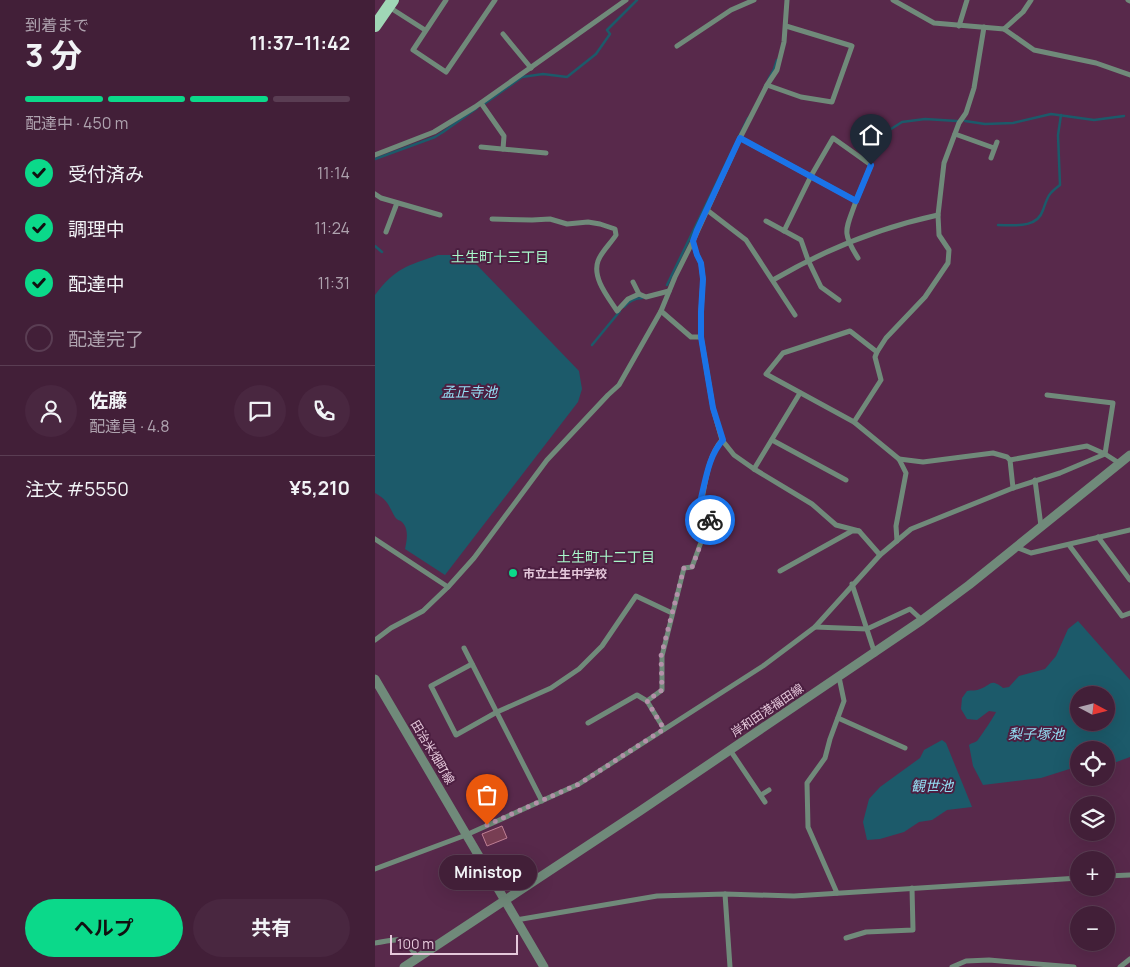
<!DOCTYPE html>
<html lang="ja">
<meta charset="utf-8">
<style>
body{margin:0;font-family:Manrope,"Noto Sans JP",sans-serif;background:#492740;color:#f1f3f6;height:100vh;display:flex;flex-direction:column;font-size:19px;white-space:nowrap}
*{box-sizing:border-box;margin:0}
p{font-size:16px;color:#aea2ae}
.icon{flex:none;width:28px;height:28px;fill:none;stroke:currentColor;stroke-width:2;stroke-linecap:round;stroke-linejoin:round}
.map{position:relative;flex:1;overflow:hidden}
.sheet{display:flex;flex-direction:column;background:#421f38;width:375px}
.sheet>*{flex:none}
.needle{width:32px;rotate:97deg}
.fabs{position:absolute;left:695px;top:686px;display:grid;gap:10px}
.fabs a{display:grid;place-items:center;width:45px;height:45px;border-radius:50%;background:#421f38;box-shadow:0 5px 20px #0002,0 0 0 1px #5a3d53;font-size:25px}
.scale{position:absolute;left:15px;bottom:12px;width:128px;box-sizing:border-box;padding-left:5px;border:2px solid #e5c8db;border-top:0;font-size:14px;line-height:18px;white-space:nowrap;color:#e5c8db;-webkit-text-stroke:4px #4c1f41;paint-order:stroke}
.pin{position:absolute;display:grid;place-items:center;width:42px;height:42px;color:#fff;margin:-51px -21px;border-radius:50% 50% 50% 0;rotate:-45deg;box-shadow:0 0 5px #0007}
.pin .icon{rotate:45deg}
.courier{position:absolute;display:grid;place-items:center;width:50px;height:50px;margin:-25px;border:4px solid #1a73e8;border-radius:50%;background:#fff;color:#222;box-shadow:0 1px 6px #0007}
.bubble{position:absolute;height:35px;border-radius:18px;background:#421f38;box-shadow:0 5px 20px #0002,0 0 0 1px #5a3d53;font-size:16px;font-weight:700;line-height:35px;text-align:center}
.head em{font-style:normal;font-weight:700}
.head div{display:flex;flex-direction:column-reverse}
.head{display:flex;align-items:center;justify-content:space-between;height:85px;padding:0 25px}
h1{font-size:32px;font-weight:700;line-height:38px}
.bar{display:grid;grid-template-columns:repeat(4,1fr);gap:8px 5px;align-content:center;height:60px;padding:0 25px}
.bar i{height:6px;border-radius:4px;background:#5a3d53}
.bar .active{background:#0bd98a}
.bar p{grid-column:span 4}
.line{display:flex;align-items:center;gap:12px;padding:0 25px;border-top:1px solid #5a3d53}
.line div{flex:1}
.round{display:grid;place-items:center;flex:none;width:52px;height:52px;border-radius:26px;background:#492740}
ol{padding:0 25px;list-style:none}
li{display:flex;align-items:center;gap:15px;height:55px}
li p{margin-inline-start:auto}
li .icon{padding:5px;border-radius:50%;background:#0bd98a;color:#111;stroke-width:4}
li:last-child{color:#aea2ae}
li i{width:28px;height:28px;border:2px solid #5a3d53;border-radius:50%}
.button{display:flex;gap:10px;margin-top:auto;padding:10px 25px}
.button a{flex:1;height:58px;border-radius:30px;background:#0bd98a;color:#111;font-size:20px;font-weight:700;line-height:58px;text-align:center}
.button a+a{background:#492740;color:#f1f3f6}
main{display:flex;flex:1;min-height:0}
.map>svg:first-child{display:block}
.water{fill:#1c5a6a;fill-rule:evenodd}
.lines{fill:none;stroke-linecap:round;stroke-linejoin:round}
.stream{stroke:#1c5a6a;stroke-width:2.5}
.building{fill:#783e53;stroke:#bf7f94}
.minor{stroke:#708a7a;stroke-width:5}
.tertiary{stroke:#708a7a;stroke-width:9}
.primary{stroke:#a0d6b6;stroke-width:12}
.done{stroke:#b490a9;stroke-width:5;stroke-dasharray:0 9}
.route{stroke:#1a73e8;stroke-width:6}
.poi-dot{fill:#0bd98a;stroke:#4c1f41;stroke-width:2}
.labels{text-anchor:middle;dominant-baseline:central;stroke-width:4;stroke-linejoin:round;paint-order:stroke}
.poi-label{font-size:12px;font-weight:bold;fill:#e5c8db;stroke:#4c1f41;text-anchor:start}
.street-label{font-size:12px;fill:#e5c8db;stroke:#4c1f41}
.neighbourhood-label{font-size:14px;fill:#a8f7ca;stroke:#4c1f41}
.water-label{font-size:14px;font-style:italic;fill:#94def3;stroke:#4c1f41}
</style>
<main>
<section class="sheet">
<div class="head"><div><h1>3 分</h1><p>到着まで</p></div><em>11:37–11:42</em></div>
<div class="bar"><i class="active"></i><i class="active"></i><i class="active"></i><i></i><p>配達中 · 450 m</p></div>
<ol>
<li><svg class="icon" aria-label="check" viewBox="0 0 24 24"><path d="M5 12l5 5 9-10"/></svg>受付済み<p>11:14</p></li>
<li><svg class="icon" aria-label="check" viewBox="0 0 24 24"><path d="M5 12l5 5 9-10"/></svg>調理中<p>11:24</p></li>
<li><svg class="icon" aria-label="check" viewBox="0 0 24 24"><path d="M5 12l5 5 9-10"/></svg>配達中<p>11:31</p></li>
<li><i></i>配達完了</li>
</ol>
<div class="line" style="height:90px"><a class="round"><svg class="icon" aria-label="person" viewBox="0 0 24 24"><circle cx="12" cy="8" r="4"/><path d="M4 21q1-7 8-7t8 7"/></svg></a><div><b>佐藤</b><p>配達員 · 4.8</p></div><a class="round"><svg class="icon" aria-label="chat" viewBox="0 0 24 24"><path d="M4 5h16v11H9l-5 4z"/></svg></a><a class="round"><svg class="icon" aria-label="phone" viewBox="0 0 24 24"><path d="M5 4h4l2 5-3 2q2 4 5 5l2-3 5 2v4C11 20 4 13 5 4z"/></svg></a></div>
<div class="line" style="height:65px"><div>注文 #5550</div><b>¥5,210</b></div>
<div class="button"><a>ヘルプ</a><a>共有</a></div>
</section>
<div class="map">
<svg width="755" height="967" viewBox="0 0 755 967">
<rect width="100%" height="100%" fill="#58294b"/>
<g class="water">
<path d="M63,255H82L100,263L204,371L207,389L203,402L70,575L30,549C32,540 34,529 27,522C23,519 23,521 20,517C13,505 14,501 0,493V295C20,268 32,266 63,255Z"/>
<path d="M703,621L755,680V757L736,764L731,763V750H704V766L666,778L608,785L598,766L594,745C596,743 599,743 602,741C604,739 620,715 621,712L614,711L602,720L592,719L586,709L587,698L592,691C596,690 602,691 605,689C617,685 615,678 628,688L634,687L644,676L670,669L681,656L693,629ZM704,695H731V722H704Z"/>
<polygon points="567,740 571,743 597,807 572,810 557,820 544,822 529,832 505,839 492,840 488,822 494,799 505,787 545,758 549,750"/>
</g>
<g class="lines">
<g class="stream">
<polyline points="393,80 399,69 402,60"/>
<polyline points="109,104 147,77 168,74 192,77 221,54 235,34 232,30 262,0"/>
<polyline points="494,116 516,129 527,122 550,119 582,121"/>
<polyline points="590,121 610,124 638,123 676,114 719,120 749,116"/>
<polyline points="68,132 102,108"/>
<polyline points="0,159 60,137 68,132"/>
<path d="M623,225C638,225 662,229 668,210C673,196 673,194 685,185L683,135L686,115"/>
<polyline points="0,246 7,252"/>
<polyline points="292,285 373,118"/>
<path d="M249,307C254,301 259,298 267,298"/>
<polyline points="217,345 245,311"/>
</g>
</g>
<polygon class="building" points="127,826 132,838 112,846 107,834"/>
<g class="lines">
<g class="minor">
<polyline points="71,0 38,50 71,72 120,0"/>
<polyline points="518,0 559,23 629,29 648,12 656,0"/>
<polyline points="753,0 755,1"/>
<polyline points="14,7 50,30"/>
<polyline points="584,26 592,0"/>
<polyline points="629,29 659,50 721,63 755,75"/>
<polyline points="128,34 156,68"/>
<polyline points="302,46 356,10 379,0"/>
<polyline points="392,85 426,97 457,102 477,46 411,26"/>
<polyline points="106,103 129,136 128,149"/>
<polyline points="580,134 619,148"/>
<path d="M365,138L481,201C471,230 466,231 483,258"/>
<polyline points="106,147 171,153"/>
<polyline points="0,155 59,132 100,107 251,0"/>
<polyline points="616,158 622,142"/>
<polyline points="0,194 6,198 65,215"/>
<polyline points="332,210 371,240 420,315"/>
<path d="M117,219L157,220L175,219L192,224L213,222L225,224L240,229L241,235C236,243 226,252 223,261C217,278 233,297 242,311L253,299L264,294"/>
<polyline points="391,221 426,240 433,260 446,287 464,300"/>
<polyline points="409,231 436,176 458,138 496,165 481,201"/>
<polyline points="11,232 22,203"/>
<polyline points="318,242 322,255 326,263 328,279 326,312 326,337 338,408 347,440 359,455 379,469 437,504 461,525 484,531"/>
<path d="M398,280C451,249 503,228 563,215"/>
<polyline points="258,282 264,294 271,297 294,291"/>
<polyline points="286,311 316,337 326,337"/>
<polyline points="479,422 391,374 408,353 475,331 502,352"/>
<polyline points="397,440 471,480"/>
<polyline points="524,459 548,462 618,453 632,457 635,460 638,488"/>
<polyline points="635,460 712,446 730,454 738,403 672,395"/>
<polyline points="379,469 425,393"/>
<polyline points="660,480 666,526"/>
<polyline points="723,537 755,580"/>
<polyline points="0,539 73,587"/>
<polyline points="522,541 521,526 531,473 524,459 479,422 506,380 500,357 502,352 511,338 550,297 573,263 574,250 564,235 563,215 569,163 584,123 591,113 599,88 609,27"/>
<polyline points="694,545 747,616 755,613"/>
<polyline points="641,547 656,553 755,530"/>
<polyline points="405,571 477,531 484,531 505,555"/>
<polyline points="477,584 500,654"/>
<polyline points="440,627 492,629 535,609 547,620"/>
<polyline points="0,640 16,628 48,611 73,587 99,558 172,460 233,395 244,385 286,311 300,277 318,241 365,138 392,85 402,70 409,42 412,0"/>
<polyline points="89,648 167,801"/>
<polyline points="97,664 56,686 81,735 122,712 176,688 204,669 227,646 261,596 297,613"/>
<polyline points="463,718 530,748"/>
<polyline points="213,723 262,695 272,701"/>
<path d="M289,729L272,701L287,690V656L309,568L317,567L338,509L327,499C331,478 334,455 347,440"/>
<polyline points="355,750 390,802"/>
<polyline points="386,795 394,790"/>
<polyline points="0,869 91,835 204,784 388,666 440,627 505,555 536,529 638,488 685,473 730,454 744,463"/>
<polyline points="731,876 755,875"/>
<polyline points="462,893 433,827 432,783 450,758 455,739 469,701 464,677"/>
<polyline points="350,894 355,967"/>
<polyline points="141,920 282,896 350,894 419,896 704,878"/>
<polyline points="471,938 491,932 538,930 537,888"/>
<path d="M0,943C28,939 26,934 43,958"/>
<polyline points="577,967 591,961 614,960 699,967"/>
<polyline points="745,967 755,959"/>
</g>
<g class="tertiary">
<polyline points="0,679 169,967"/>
<polyline points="29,967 265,811 547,620 594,585 755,455"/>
</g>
<polyline class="primary" points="0,26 18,0"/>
</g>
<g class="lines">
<polyline class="done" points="112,825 204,784 289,729 272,701 287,690 286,656 309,568 317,567 335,520"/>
<path class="route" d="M335,520L338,509L326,498C331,478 334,455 348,440L338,408L326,337V312L328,279L326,263L322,255L318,241L322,230L365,138L481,201L496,165"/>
</g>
<circle class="poi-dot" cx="138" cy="573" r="5"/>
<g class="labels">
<g class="poi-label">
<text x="148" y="573">市立土生中学校</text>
</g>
<g class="street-label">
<text transform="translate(392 710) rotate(-34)">岸和田港福田線</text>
<text transform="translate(58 752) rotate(59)">田治米畑町線</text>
</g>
<g class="neighbourhood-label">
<text x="125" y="256">土生町十三丁目</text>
<text x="231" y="556">土生町十二丁目</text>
</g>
<g class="water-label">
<text x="94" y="391">孟正寺池</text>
<text x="661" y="733">梨子塚池</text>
<text x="557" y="785">観世池</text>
</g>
</g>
</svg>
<div class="fabs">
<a><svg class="needle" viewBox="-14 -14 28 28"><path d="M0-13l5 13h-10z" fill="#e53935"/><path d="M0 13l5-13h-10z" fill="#aea2ae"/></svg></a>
<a><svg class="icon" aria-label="locate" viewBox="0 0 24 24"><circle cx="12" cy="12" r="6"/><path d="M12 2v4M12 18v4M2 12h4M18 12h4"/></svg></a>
<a><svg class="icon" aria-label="layers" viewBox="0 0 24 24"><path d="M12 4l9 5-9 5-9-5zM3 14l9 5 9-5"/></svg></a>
<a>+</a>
<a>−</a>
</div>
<div class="scale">100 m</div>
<div class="pin" style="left:112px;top:825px;background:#ea580c"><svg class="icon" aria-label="bag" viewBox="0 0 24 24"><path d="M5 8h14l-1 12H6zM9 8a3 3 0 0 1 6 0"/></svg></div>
<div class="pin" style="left:496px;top:165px;background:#1f2937"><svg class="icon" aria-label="home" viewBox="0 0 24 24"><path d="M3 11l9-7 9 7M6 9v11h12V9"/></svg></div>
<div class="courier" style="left:335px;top:520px"><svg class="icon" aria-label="bike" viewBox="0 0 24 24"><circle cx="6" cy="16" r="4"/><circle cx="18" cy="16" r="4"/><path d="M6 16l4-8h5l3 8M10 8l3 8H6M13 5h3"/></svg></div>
<div class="bubble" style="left:64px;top:855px;width:98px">Ministop</div>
</div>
</main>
